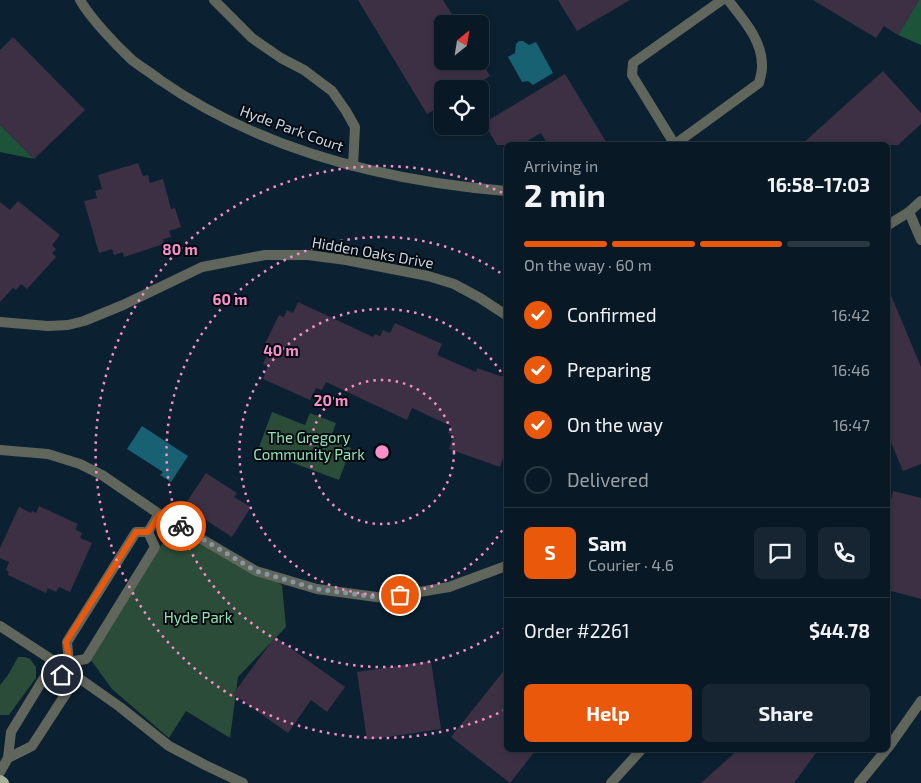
<!DOCTYPE html>
<meta charset="utf-8">
<style>
body{margin:0;font-family:"Exo 2",sans-serif;background:#162531;color:#f1f3f6;height:100vh;display:flex;flex-direction:column;font-size:19px;white-space:nowrap}
*{box-sizing:border-box;margin:0}
p{font-size:16px;color:#98a0a6}
.icon{flex:none;width:28px;height:28px;fill:none;stroke:currentColor;stroke-width:2;stroke-linecap:round;stroke-linejoin:round}
.map{position:relative;flex:1;overflow:hidden}
.panel{position:absolute;left:504px;top:142px;width:386px;height:610px;display:flex;flex-direction:column;background:#081824;border-radius:8px;box-shadow:0 2px 8px #0003,0 0 0 1px #293741}
.panel>*{flex:none}
.needle{width:32px;rotate:30deg}
.controls{position:absolute;left:434px;top:15px;display:grid;gap:10px}
.controls a{display:grid;place-items:center;width:55px;height:55px;border-radius:8px;background:#081824;box-shadow:0 2px 8px #0003,0 0 0 1px #293741;font-size:25px}
.pin{position:absolute;display:grid;place-items:center;width:42px;height:42px;color:#fff;margin:-21px;border:2px solid #fff;border-radius:50%;box-shadow:0 1px 5px #0007}
.courier{position:absolute;display:grid;place-items:center;width:50px;height:50px;margin:-25px;border:4px solid #ea580c;border-radius:50%;background:#fff;color:#222;box-shadow:0 1px 6px #0007}
.head em{font-style:normal;font-weight:700}
.head div{display:flex;flex-direction:column-reverse}
.head{display:flex;align-items:center;justify-content:space-between;height:85px;padding:0 20px}
h1{font-size:32px;font-weight:700;line-height:38px}
.bar{display:grid;grid-template-columns:repeat(4,1fr);gap:8px 5px;align-content:center;height:60px;padding:0 20px}
.bar i{height:6px;border-radius:4px;background:#293741}
.bar .current{background:#ea580c}
.bar p{grid-column:span 4}
.line{display:flex;align-items:center;gap:12px;padding:0 20px;border-top:1px solid #293741}
.line div{flex:1}
.round{display:grid;place-items:center;flex:none;width:52px;height:52px;border-radius:8px;background:#162531}
ol{padding:0 20px;list-style:none}
li{display:flex;align-items:center;gap:15px;height:55px}
li p{margin-inline-start:auto}
li .icon{padding:5px;border-radius:50%;background:#ea580c;color:#fff;stroke-width:4}
li:last-child{color:#98a0a6}
li i{width:28px;height:28px;border:2px solid #293741;border-radius:50%}
.button{display:flex;gap:10px;margin-top:auto;padding:10px 20px}
.button a{flex:1;height:58px;border-radius:8px;background:#ea580c;color:#fff;font-size:20px;font-weight:700;line-height:58px;text-align:center}
.button a+a{background:#162531;color:#f1f3f6}
.map>svg:first-child{display:block}
.green{fill:#2a4c39}
.forest{fill:#1d5338}
.water{fill:#176172}
.building{fill:#3d3045}
.lines{fill:none;stroke-linecap:round;stroke-linejoin:round}
.lane{stroke:#60665b;stroke-width:10}
.street{stroke:#60665b;stroke-width:10}
.primary{stroke:#a4af98;stroke-width:12}
.done{stroke:#8696a2;stroke-width:5;stroke-dasharray:0 9}
.route{stroke:#ea580c;stroke-width:6}
.ring{fill:none;stroke:#f98fca;stroke-width:2.5;stroke-dasharray:2.5 5}
.labels{text-anchor:middle;dominant-baseline:central;stroke-width:4;stroke-linejoin:round;paint-order:stroke}
.street-label{font-size:15px;fill:#c8d5df;stroke:#030910}
.park-label{font-size:15px;fill:#92e3b5;stroke:#030910}
.centre{fill:#f98fca;stroke:#030910;stroke-width:2.5}
.ring-label{font-size:15px;text-anchor:middle;font-weight:bold;fill:#f98fca;stroke:#030910;stroke-width:4;stroke-linejoin:round;paint-order:stroke}
</style>
<div class="map">
<svg width="921" height="783" viewBox="0 0 921 783">
<rect width="100%" height="100%" fill="#0b2030"/>
<g class="green">
<polygon points="272,412 305,425 310,413 336,423 330,440 351,448 339,480 258,450"/>
<polygon points="196,536 282,585 286,627 238,677 230,738 186,711 169,738 112,689 90,659 162,544 195,541"/>
<polygon points="18,657 25,657 30,659 36,667 36,678 9,715 0,715 0,685 8,675"/>
</g>
<g class="forest">
<polygon points="919,0 921,0 921,45 898,35"/>
<polygon points="0,125 34,159 0,152"/>
</g>
<g class="water">
<polygon points="519,41 523,41 529,45 536,42 553,73 533,85 528,81 522,82 508,57 515,53 516,44"/>
<polygon points="142,426 188,456 171,482 160,475 163,472 127,449"/>
</g>
<g class="building">
<polygon points="358,0 443,0 458,24 442,24 442,61 481,61 490,76 469,89 442,89 442,105 427,114"/>
<polygon points="558,0 630,0 577,31"/>
<polygon points="813,0 919,0 898,35 884,26 876,38"/>
<polygon points="13,37 85,110 34,159 0,125 0,50"/>
<polygon points="883,71 921,113 921,124 898,145 801,145"/>
<polygon points="565,74 608,145 548,145 541,133 520,145 497,145 484,123"/>
<polygon points="138,163 143,176 148,175 150,183 163,179 171,209 175,208 181,227 169,231 171,237 163,239 164,244 124,257 123,252 114,255 112,249 99,253 84,201 97,198 95,191 102,189 98,175"/>
<polygon points="18,201 60,235 52,245 56,249 52,253 56,257 27,289 21,284 16,290 13,288 0,302 0,202 10,210"/>
<polygon points="888,288 921,367 921,464 903,471 888,435"/>
<polygon points="298,302 373,337 375,334 380,336 383,330 390,333 395,323 442,344 437,355 476,372 477,368 506,378 506,449 500,467 449,449 454,435 448,433 451,426 412,408 407,420 326,382 322,390 316,388 310,400 263,379 268,366 263,364 267,355 261,352 279,315 284,317 287,310 293,313"/>
<polygon points="206,473 237,493 234,497 251,507 232,537 184,506"/>
<polygon points="893,491 921,498 921,599 888,590 888,514"/>
<polygon points="39,506 78,524 75,529 82,533 80,538 92,543 70,592 59,587 56,592 48,588 46,593 8,575 9,572 6,570 9,562 0,558 0,548 19,507 31,513 32,511 36,513"/>
<polygon points="275,637 345,687 327,712 311,700 288,733 233,694"/>
<polygon points="431,661 441,729 367,740 357,672"/>
<polygon points="506,668 506,750 536,750 510,783 451,737"/>
<polygon points="738,750 818,750 794,783 701,783"/>
</g>
<g class="lines">
<g class="lane">
<polyline points="214,0 252,38 281,58 304,70 332,91 346,111 355,127 353,166"/>
<polyline points="675,145 632,75 633,63 722,0"/>
</g>
<g class="street">
<path d="M80,0C91,19 116,45 132,60C141,67 151,73 160,80C261,150 385,181 506,191"/>
<path d="M674,145L759,83C760,78 762,73 762,67C763,41 743,19 728,0"/>
<polyline points="909,212 921,240"/>
<polyline points="888,225 909,212 921,201"/>
<polyline points="0,322 48,326 68,325 84,321 123,305 202,267 265,255 308,255 346,260 428,276 454,284 480,298 506,315"/>
<polyline points="0,450 48,454 80,464 102,475 159,514 256,571 317,589 384,598 449,587 506,566"/>
<polyline points="0,626 66,669 120,707 169,746 205,765 243,783"/>
<polyline points="69,662 86,659 155,547 148,532"/>
<polyline points="888,748 921,701"/>
<polyline points="8,758 32,746 67,692 62,675 69,662 67,642 136,532 148,532 159,514"/>
<polyline points="0,772 8,758 11,732 47,673 62,675"/>
<polyline points="611,783 641,750"/>
<polyline points="859,783 886,750"/>
</g>
<polyline class="primary" points="0,781 3,783"/>
</g>
<g class="lines">
<polyline class="done" points="181,526 256,571 317,589 384,598 400,595"/>
<polyline class="route" points="62,675 70,662 66,642 136,532 148,532 160,514 181,526"/>
</g>
<g class="ring">
<circle cx="382" cy="452" r="72"/>
<path d="M506 524A143 143 0 1 1 506 380"/>
<path d="M505 628A215 215 0 1 1 505 276"/>
<path d="M505 710A286 286 0 1 1 505 194"/>
</g>
<g class="labels">
<g class="street-label">
<text transform="translate(292 128) rotate(20)">Hyde Park Court</text>
<text transform="translate(373 252) rotate(10)">Hidden Oaks Drive</text>
</g>
<g class="park-label">
<text x="309" y="437">The Gregory<tspan x="309" dy="17">Community Park</tspan></text>
<text x="198" y="617">Hyde Park</text>
</g>
</g>
<circle cx="382" cy="452" r="8" class="centre"/>
<g class="ring-label">
<text x="180" y="255">80 m</text>
<text x="230" y="305">60 m</text>
<text x="281" y="356">40 m</text>
<text x="331" y="406">20 m</text>
</g>
</svg>
<div class="controls">
<a><svg class="needle" viewBox="-14 -14 28 28"><path d="M0-13l5 13h-10z" fill="#e53935"/><path d="M0 13l5-13h-10z" fill="#98a0a6"/></svg></a>
<a><svg class="icon" aria-label="locate" viewBox="0 0 24 24"><circle cx="12" cy="12" r="6"/><path d="M12 2v4M12 18v4M2 12h4M18 12h4"/></svg></a>
</div>
<div class="pin" style="left:400px;top:595px;background:#ea580c"><svg class="icon" aria-label="bag" viewBox="0 0 24 24"><path d="M5 8h14l-1 12H6zM9 8a3 3 0 0 1 6 0"/></svg></div>
<div class="pin" style="left:62px;top:675px;background:#1f2937"><svg class="icon" aria-label="home" viewBox="0 0 24 24"><path d="M3 11l9-7 9 7M6 9v11h12V9"/></svg></div>
<div class="courier" style="left:181px;top:526px"><svg class="icon" aria-label="bike" viewBox="0 0 24 24"><circle cx="6" cy="16" r="4"/><circle cx="18" cy="16" r="4"/><path d="M6 16l4-8h5l3 8M10 8l3 8H6M13 5h3"/></svg></div>
<section class="panel">
<div class="head"><div><h1>2 min</h1><p>Arriving in</p></div><em>16:58–17:03</em></div>
<div class="bar"><i class="current"></i><i class="current"></i><i class="current"></i><i></i><p>On the way · 60 m</p></div>
<ol>
<li><svg class="icon" aria-label="check" viewBox="0 0 24 24"><path d="M5 12l5 5 9-10"/></svg>Confirmed<p>16:42</p></li>
<li><svg class="icon" aria-label="check" viewBox="0 0 24 24"><path d="M5 12l5 5 9-10"/></svg>Preparing<p>16:46</p></li>
<li><svg class="icon" aria-label="check" viewBox="0 0 24 24"><path d="M5 12l5 5 9-10"/></svg>On the way<p>16:47</p></li>
<li><i></i>Delivered</li>
</ol>
<div class="line" style="height:90px"><b class="round" style="background:#ea580c;color:#fff">S</b><div><b>Sam</b><p>Courier · 4.6</p></div><a class="round"><svg class="icon" aria-label="chat" viewBox="0 0 24 24"><path d="M4 5h16v11H9l-5 4z"/></svg></a><a class="round"><svg class="icon" aria-label="phone" viewBox="0 0 24 24"><path d="M5 4h4l2 5-3 2q2 4 5 5l2-3 5 2v4C11 20 4 13 5 4z"/></svg></a></div>
<div class="line" style="height:65px"><div>Order #2261</div><b>$44.78</b></div>
<div class="button"><a>Help</a><a>Share</a></div>
</section>
</div>
